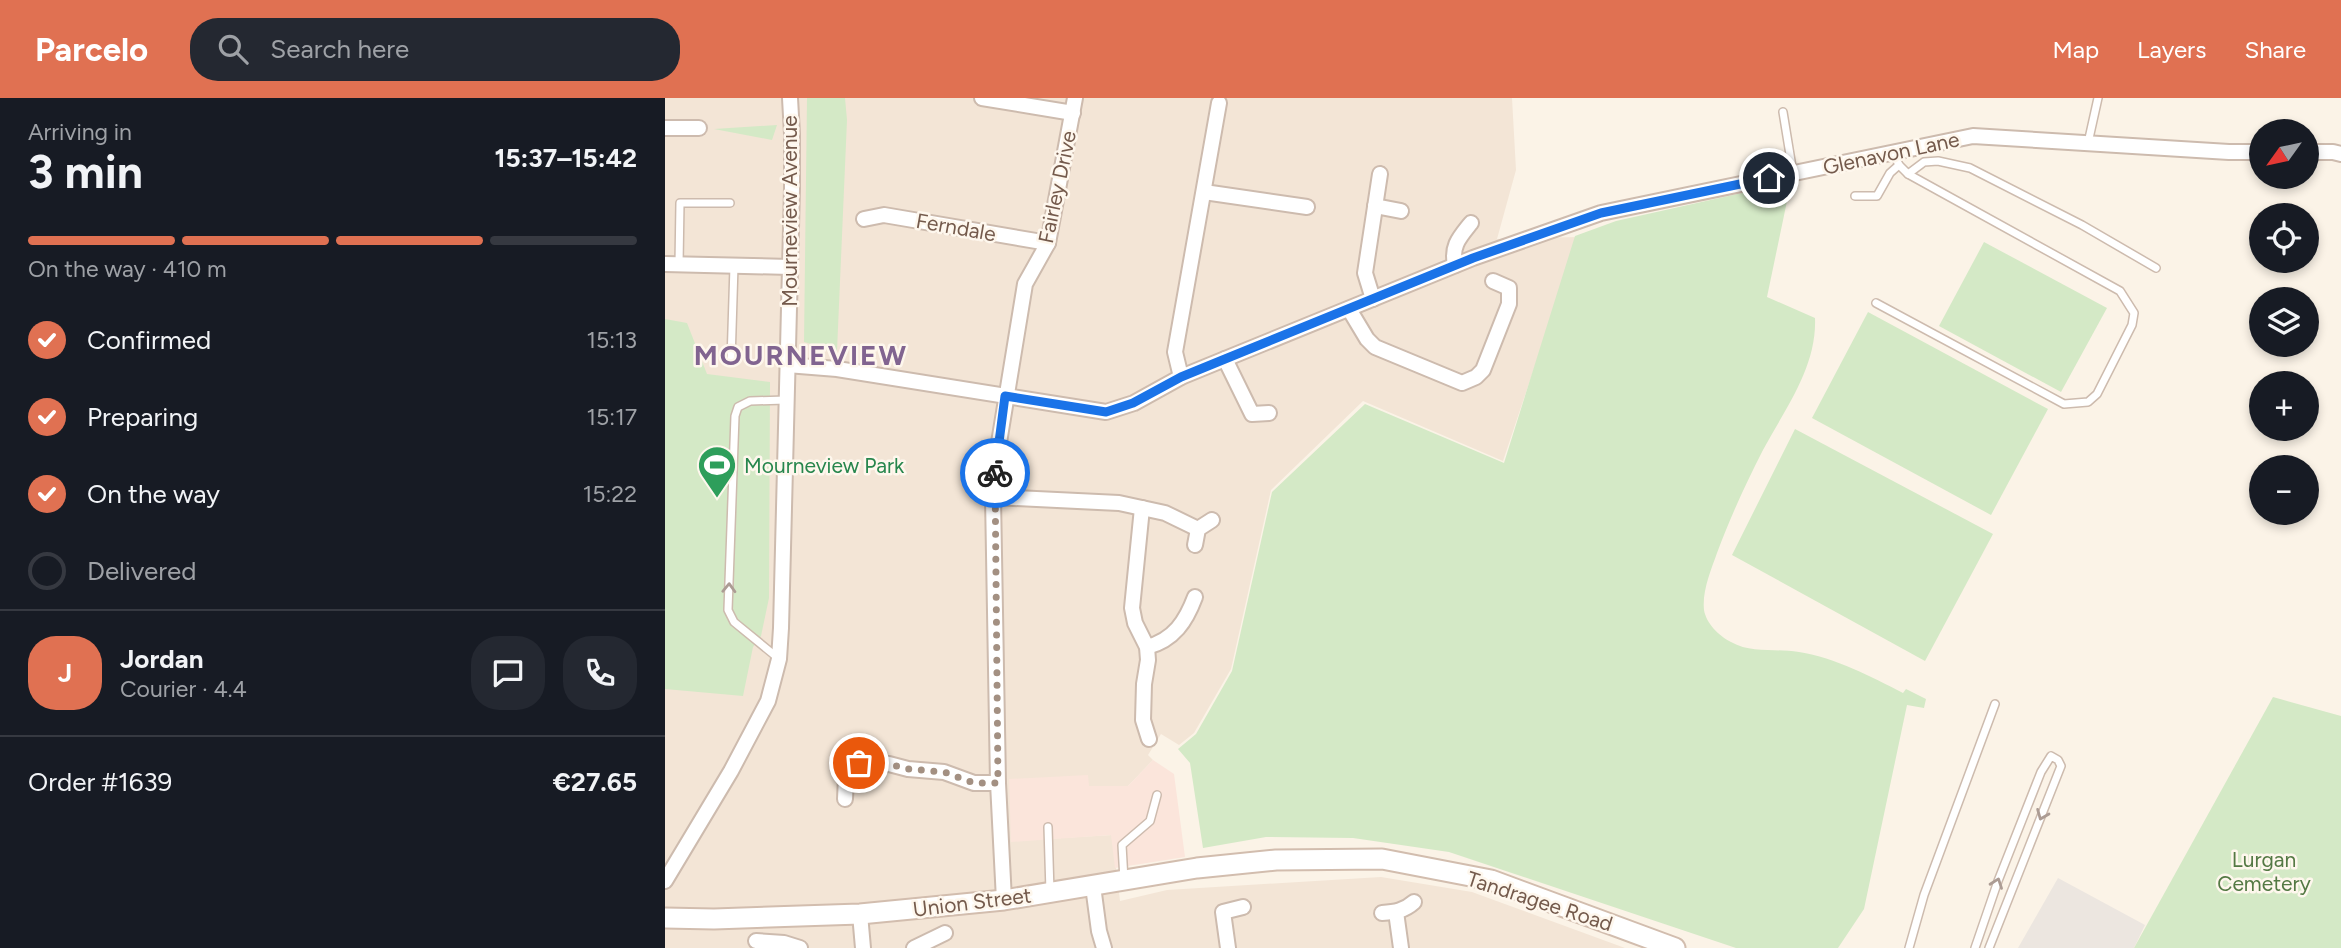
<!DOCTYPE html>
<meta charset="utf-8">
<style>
body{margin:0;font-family:Figtree,sans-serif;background:#242831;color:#f1f3f6;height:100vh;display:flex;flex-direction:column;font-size:26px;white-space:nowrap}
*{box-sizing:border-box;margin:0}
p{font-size:23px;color:#9ea1a6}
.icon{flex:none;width:38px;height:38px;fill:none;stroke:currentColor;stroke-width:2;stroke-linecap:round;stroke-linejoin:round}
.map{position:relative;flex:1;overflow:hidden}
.details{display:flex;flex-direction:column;background:#171b24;width:665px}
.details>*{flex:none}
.needle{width:46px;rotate:237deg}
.fabs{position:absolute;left:1584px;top:21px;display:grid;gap:14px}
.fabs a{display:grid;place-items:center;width:70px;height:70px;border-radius:50%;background:#171b24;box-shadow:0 4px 10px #0003;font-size:35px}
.pin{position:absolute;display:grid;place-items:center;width:60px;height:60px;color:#fff;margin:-30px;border:4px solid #fff;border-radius:50%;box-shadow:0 2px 7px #0007}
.courier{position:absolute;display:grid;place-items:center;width:70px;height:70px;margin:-35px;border:5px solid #1a73e8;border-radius:50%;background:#fff;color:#222;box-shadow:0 2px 9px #0007}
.summary em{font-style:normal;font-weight:700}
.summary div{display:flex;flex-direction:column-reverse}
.summary{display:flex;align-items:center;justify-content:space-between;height:119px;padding:0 28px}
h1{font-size:46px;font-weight:700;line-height:52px}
.bar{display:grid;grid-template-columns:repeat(4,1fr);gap:10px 7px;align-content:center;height:84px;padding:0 28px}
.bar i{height:9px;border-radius:5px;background:#363941}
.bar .current{background:#e07152}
.bar p{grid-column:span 4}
.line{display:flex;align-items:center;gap:18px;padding:0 28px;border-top:2px solid #363941}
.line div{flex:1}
.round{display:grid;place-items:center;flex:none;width:74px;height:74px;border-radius:28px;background:#242831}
ol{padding:0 28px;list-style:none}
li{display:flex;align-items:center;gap:21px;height:77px}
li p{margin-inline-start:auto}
li .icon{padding:7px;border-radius:50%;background:#e07152;color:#fff;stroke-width:4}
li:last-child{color:#9ea1a6}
li i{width:38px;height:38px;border:4px solid #363941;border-radius:50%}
header{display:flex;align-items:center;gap:42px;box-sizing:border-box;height:98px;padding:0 35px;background:#e07152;color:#fff}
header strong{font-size:33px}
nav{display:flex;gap:38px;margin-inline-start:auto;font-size:24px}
.search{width:490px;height:63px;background:#242831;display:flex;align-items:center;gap:18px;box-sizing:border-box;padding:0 24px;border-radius:28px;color:#9ea1a6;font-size:26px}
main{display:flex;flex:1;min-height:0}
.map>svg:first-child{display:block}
.residential{fill:#f3e5d6}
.commercial{fill:#fbe5db}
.industrial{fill:#ece6e0}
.green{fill:#d4e9c6}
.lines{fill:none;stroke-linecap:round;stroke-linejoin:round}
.lane-casing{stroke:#cdbbae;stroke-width:10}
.street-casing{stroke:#cdbbae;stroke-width:18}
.secondary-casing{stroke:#d2bdae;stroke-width:23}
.lane{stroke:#fff;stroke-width:7}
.street{stroke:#fff;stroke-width:14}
.secondary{stroke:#fff;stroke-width:19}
.oneway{stroke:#ac9c94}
.done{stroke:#a39082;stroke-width:7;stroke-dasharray:0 12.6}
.route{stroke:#1a73e8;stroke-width:9}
.labels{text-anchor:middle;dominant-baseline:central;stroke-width:5;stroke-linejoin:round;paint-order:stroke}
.street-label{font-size:21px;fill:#745a4c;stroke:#fef7ed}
.leisure-label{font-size:21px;fill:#27864d;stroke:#fef7ed;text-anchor:start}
.park-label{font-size:21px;fill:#547944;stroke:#fef7ed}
.district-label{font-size:28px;font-weight:bold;letter-spacing:2px;fill:#816490;stroke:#fef7ed}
</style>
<header>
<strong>Parcelo</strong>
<div class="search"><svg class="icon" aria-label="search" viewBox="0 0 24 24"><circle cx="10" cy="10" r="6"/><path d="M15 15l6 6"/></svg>Search here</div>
<nav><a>Map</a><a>Layers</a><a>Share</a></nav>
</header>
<main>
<section class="details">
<div class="summary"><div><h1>3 min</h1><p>Arriving in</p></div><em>15:37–15:42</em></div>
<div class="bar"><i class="current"></i><i class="current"></i><i class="current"></i><i></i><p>On the way · 410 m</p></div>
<ol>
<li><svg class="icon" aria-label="check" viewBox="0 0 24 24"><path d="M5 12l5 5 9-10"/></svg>Confirmed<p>15:13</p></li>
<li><svg class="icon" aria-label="check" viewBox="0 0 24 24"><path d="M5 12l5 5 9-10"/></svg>Preparing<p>15:17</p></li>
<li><svg class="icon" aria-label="check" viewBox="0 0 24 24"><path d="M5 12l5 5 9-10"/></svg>On the way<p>15:22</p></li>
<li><i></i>Delivered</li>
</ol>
<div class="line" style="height:126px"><b class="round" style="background:#e07152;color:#fff">J</b><div><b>Jordan</b><p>Courier · 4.4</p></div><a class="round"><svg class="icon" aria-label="chat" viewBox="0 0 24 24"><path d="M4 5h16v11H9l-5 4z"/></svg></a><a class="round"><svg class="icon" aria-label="phone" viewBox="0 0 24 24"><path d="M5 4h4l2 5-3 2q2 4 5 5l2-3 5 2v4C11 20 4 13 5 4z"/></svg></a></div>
<div class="line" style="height:91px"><div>Order #1639</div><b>€27.65</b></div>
</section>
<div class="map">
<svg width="1676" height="850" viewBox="0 0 1676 850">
<rect width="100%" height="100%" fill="#fbf3e7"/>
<polygon class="residential" points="0,0 847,0 851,72 832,141 913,139 838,363 698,303 606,392 566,571 529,635 514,647 496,636 483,657 488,662 463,688 423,688 423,677 346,743 447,737 455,803 502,792 716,779 807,794 960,850 0,850"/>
<polygon class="commercial" points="488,662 509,676 520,759 450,770 446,737 346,744 344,681 423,677 424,688 463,688"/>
<polygon class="industrial" points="1393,780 1480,827 1469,850 1353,850"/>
<g class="green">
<polygon points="142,0 180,0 182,22 172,253 139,244"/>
<polygon points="112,27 107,42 49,31"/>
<path d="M1126,84L1102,199L1150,220C1152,269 1120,311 1098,352C1081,385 1065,420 1052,455C1046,472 1037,493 1039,512C1041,525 1054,538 1066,544C1087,556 1111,550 1134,554C1171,560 1205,578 1238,595L1241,591L1261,601L1259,610L1242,607L1199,811L1173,850H1071L784,754L688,740L601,739L538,750L525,665L513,651L531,636L567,573L607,394L700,306L839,365L910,138L951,123Z"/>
<polygon points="1319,144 1442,210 1396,294 1274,228"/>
<polygon points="1203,214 1383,311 1326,417 1147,320"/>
<polygon points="0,221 22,225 42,276 105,284 104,500 96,538 88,549 78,598 0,591"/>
<polygon points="1130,331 1328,436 1260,563 1067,457"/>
<polygon points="1608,599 1676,618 1676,850 1469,850"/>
</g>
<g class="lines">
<g class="lane-casing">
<g id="lane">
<polyline points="1118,14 1128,75"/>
<polyline points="1423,45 1433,0"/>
<polyline points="1243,76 1259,64 1273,63 1305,70 1417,127 1491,170"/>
<polyline points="1190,98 1212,98 1225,75 1234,67"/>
<polyline points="14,166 15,105 65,105"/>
<polyline points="1211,205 1399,306 1423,304 1432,296 1467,227 1469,215 1455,193 1243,76 1234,67 1228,54"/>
<polyline points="66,263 69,168"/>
<polyline points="113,560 69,524 63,512 70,318 73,309 85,303 121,302"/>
<polyline points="383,729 385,794"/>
<polyline points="459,782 457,747 485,723 492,697"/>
<polyline points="1244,850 1259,797 1330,606"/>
<polyline points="1310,850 1333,783 1376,674 1386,658 1393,662 1396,668 1324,850"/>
</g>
</g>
<g class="street-casing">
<g id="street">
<polyline points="317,0 408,15"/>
<polyline points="0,30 34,30"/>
<polyline points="1642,54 1668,54 1676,56"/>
<polyline points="539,94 642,109"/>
<polyline points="710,108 736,113"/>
<polyline points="199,121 219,117 383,145"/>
<polyline points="0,166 125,169"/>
<path d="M790,167C786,148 794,140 806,125"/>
<polyline points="708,201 700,175 715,76"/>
<polyline points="684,211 702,241 710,249 797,285 811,279 818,272 844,206 844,190 828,183"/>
<polyline points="560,261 587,316 604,315"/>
<polyline points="122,267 172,271 441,314 469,305 516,279 560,261 808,160 936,115 1308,38 1564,54 1596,54"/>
<polyline points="516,279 510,254 554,5"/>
<polyline points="328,399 454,405 500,415 533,431"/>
<polyline points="477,410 467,510 470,525 482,549 483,562 479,586 478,622 484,641"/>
<polyline points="530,447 533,431 547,422"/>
<path d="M482,549C509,542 521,523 530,499"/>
<polyline points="333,685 339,802"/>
<polyline points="180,701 181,679 186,668 194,665 224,666 243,671 279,674 309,685 333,685 328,399 330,369 360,186 383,145 410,0"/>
<polyline points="0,783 66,673 103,603 114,561 116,530 127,90 127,36 125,0"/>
<polyline points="428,788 434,833 439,850"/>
<polyline points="731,814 736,850"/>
<path d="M717,815C730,814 739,813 749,804"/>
<polyline points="195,816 198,850"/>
<polyline points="91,843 119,845 135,850"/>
<polyline points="249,850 280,835"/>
<polyline points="563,850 558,814 578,809"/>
</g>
</g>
<g class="secondary-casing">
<polyline id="secondary" points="0,820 49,821 195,816 339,802 532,770 611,762 717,761 826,782 1010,850"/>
</g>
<use href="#lane" class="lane"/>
<use href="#street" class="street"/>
<use href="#secondary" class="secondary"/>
</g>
<defs><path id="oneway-chevron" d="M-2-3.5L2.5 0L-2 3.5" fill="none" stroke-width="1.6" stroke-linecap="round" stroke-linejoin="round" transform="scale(1.75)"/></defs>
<g class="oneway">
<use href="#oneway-chevron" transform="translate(64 490) rotate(-88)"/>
<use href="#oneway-chevron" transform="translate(1377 717) rotate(112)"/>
<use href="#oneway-chevron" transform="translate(1332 785) rotate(-70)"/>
</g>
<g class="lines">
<polyline class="done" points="194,665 224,666 243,671 279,674 309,685 333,685 330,375"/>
<polyline class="route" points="330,375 340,298 441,314 468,305 516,279 560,261 808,160 936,115 1104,80"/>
</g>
<defs>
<g id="stadium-pin" transform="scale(2.0125)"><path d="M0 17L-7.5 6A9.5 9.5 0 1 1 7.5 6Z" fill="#2e9e5b" stroke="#fef7ed"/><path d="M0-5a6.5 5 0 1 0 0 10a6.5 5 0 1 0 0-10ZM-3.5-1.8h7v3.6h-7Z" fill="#fff"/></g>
</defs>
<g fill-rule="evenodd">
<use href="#stadium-pin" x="52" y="367"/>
</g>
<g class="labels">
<g class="street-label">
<text transform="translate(1226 55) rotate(-12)">Glenavon Lane</text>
<text transform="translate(392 89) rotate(-78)">Fairley Drive</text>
<text transform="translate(124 113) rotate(-90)">Mourneview Avenue</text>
<text transform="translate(291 129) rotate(10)">Ferndale</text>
<text transform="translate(875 803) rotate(18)">Tandragee Road</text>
<text transform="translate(307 804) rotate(-7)">Union Street</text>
</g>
<g class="leisure-label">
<text x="79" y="367">Mourneview Park</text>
</g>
<g class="park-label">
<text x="1599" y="761">Lurgan<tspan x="1599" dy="24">Cemetery</tspan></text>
</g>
<g class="district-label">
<text x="136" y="257">MOURNEVIEW</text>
</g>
</g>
</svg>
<div class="fabs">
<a><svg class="needle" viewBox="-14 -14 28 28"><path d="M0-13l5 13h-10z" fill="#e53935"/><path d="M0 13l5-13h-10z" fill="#9ea1a6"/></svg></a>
<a><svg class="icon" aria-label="locate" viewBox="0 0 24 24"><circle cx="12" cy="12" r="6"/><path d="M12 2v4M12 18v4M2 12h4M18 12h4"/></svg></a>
<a><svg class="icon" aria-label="layers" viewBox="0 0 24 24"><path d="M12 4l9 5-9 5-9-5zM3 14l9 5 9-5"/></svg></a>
<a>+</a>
<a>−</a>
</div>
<div class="pin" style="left:194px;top:665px;background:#ea580c"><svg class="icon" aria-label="bag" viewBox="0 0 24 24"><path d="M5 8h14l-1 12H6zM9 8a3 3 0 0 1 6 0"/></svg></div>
<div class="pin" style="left:1104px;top:80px;background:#1f2937"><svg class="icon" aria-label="home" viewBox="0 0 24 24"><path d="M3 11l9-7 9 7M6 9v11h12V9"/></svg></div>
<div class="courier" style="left:330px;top:375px"><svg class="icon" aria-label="bike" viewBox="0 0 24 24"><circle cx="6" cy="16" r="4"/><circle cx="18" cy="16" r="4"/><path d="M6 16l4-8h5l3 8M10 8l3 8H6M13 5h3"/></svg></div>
</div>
</main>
